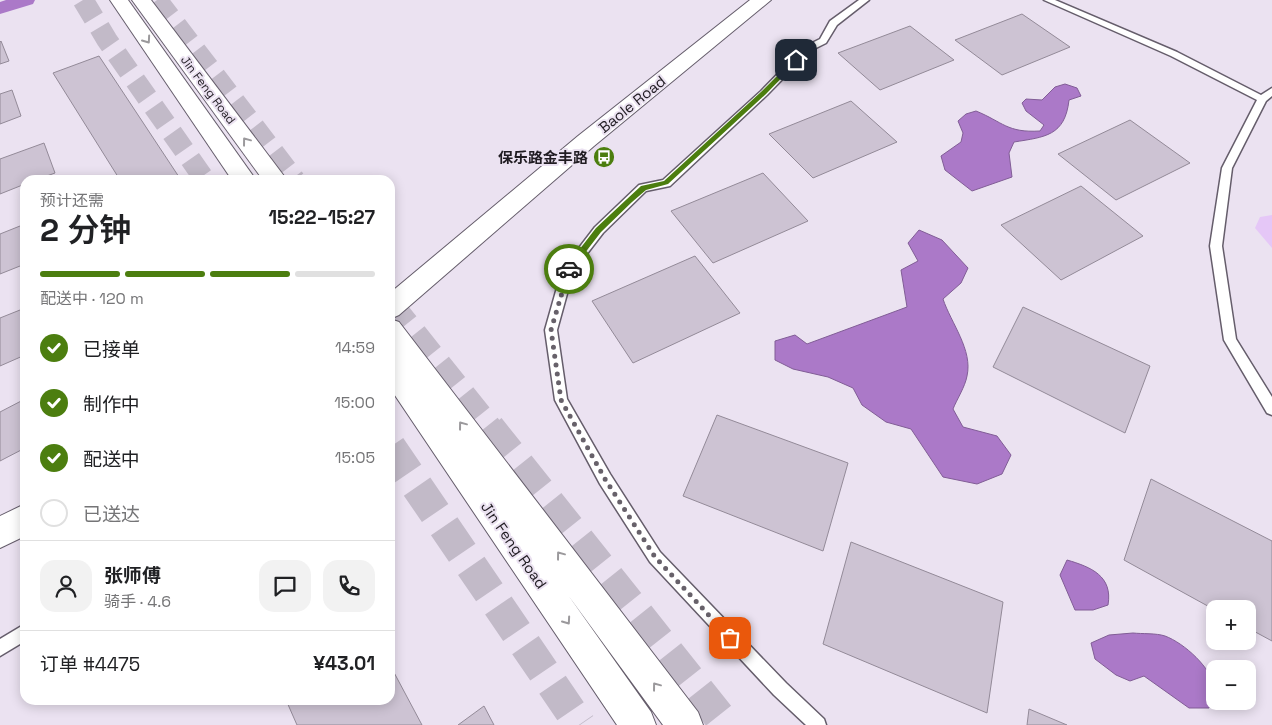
<!DOCTYPE html>
<html lang="zh">
<meta charset="utf-8">
<style>
body{margin:0;font-family:"Space Grotesk","Noto Sans SC",sans-serif;background:#f2f2f2;color:#202124;height:100vh;display:flex;flex-direction:column;font-size:19px;white-space:nowrap}
*{box-sizing:border-box;margin:0}
p{font-size:16px;color:#757577}
.icon{flex:none;width:28px;height:28px;fill:none;stroke:currentColor;stroke-width:2;stroke-linecap:round;stroke-linejoin:round}
.map{position:relative;flex:1;overflow:hidden}
.side{position:absolute;left:20px;top:175px;width:375px;height:530px;display:flex;flex-direction:column;background:#fff;border-radius:15px;box-shadow:0 2px 12px #0003}
.side>*{flex:none}
.fabs{position:absolute;left:1206px;top:600px;display:grid;gap:10px}
.fabs a{display:grid;place-items:center;width:50px;height:50px;border-radius:10px;background:#fff;box-shadow:0 2px 12px #0003;font-size:25px}
.pin{position:absolute;display:grid;place-items:center;width:42px;height:42px;color:#fff;margin:-21px;border-radius:10px;box-shadow:0 2px 8px #0006}
.courier{position:absolute;display:grid;place-items:center;width:50px;height:50px;margin:-25px;border:4px solid #4c7e0f;border-radius:50%;background:#fff;color:#222;box-shadow:0 1px 6px #0007}
.overview em{font-style:normal;font-weight:600}
.overview div{display:flex;flex-direction:column-reverse}
.overview{display:flex;align-items:center;justify-content:space-between;height:85px;padding:0 20px}
h1{font-size:32px;font-weight:600;line-height:38px}
.bar{display:grid;grid-template-columns:repeat(4,1fr);gap:8px 5px;align-content:center;height:60px;padding:0 20px}
.bar i{height:6px;border-radius:4px;background:#e0e0e0}
.bar .on{background:#4c7e0f}
.bar p{grid-column:span 4}
.line{display:flex;align-items:center;gap:12px;padding:0 20px;border-top:1px solid #e0e0e0}
.line div{flex:1}
.round{display:grid;place-items:center;flex:none;width:52px;height:52px;border-radius:15px;background:#f2f2f2}
ol{padding:0 20px;list-style:none}
li{display:flex;align-items:center;gap:15px;height:55px}
li p{margin-inline-start:auto}
li .icon{padding:5px;border-radius:50%;background:#4c7e0f;color:#fff;stroke-width:4}
li:last-child{color:#757577}
li i{width:28px;height:28px;border:2px solid #e0e0e0;border-radius:50%}
.map>svg:first-child{display:block}
.green{fill:#e5c7f7}
.water{fill:#ab79c8;stroke:#815d96}
.lines{fill:none;stroke-linecap:round;stroke-linejoin:round}
.canal{fill:#ab79c8;fill-rule:evenodd}
.building{fill:#cdc3d3;stroke:#938a98}
.primary-tunnel-far2{stroke:#c2bac8;stroke-width:21;stroke-dasharray:21 11;stroke-linecap:butt}
.primary-tunnel-far1{stroke:#c2bac8;stroke-width:26;stroke-dasharray:26 13;stroke-linecap:butt}
.primary-tunnel{stroke:#c2bac8;stroke-width:32;stroke-dasharray:32 16;stroke-linecap:butt}
.service-casing{stroke:#655d6b;stroke-width:3}
.tertiary-casing{stroke:#655d6b;stroke-width:2}
.secondary-casing{stroke:#655d6b;stroke-width:2}
.service{fill:#fff;fill-rule:evenodd}
.tertiary{fill:#fff;fill-rule:evenodd}
.secondary{fill:#fff;fill-rule:evenodd}
.oneway{stroke:#9b999c}
.route{fill:#4c7e0f}
.done{stroke:#67616a;stroke-width:5;stroke-dasharray:0 9}
.labels{text-anchor:middle;dominant-baseline:central;stroke-width:4;stroke-linejoin:round;paint-order:stroke}
.far-street-label{font-size:12px;fill:#201c22;stroke:#ebe2f1}
.street-label{font-size:15px;fill:#201c22;stroke:#ebe2f1}
.poi-label{font-size:15px;font-weight:bold;fill:#201c22;stroke:#ebe2f1;text-anchor:end}
</style>
<div class="map">
<svg width="1272" height="725" viewBox="0 0 1272 725">
<rect width="100%" height="100%" fill="#ebe2f1"/>
<polygon class="green" points="1272,215 1272,248 1255,228 1260,217"/>
<g class="water">
<path d="M1065,84L1077,88L1081,96L1069,100C1065,136 1045,137 1014,142L1009,153L1012,177L972,191L945,170L941,156L961,142L963,133L958,121L966,114L976,111C1003,122 1007,133 1040,131L1044,125L1026,111L1022,103L1026,99L1042,100L1055,87Z"/>
<path d="M919,230L942,240L968,268L961,283L943,299C951,323 973,350 967,376C965,387 957,399 953,409L963,427L997,436L1011,455L1002,474L977,484L943,477L911,429L886,422L862,405L853,388L828,377L793,369L775,360V341L795,335L807,344L907,307L901,270L918,261L908,243Z"/>
<path d="M1067,560C1091,567 1113,576 1108,605L1093,610H1075L1060,575Z"/>
<path d="M1133,633C1142,634 1156,633 1165,636C1184,643 1212,668 1215,689C1216,695 1211,702 1209,708H1189L1144,676L1130,681L1116,675L1095,659L1091,643L1109,635Z"/>
</g>
<g class="lines">
<polygon class="canal" points="6,0 35,0 33,4 0,14 0,2"/>
</g>
<g class="building">
<polygon points="1022,14 1070,47 1002,75 955,40"/>
<polygon points="910,26 954,60 880,90 838,53"/>
<polygon points="1,41 9,61 0,64 0,42"/>
<polygon points="99,56 181,180 120,180 53,73"/>
<polygon points="12,90 21,116 0,124 0,94"/>
<polygon points="851,101 897,142 813,178 769,134"/>
<polygon points="1130,120 1190,163 1116,200 1058,154"/>
<polygon points="44,143 55,173 36,180 25,180 25,184 0,194 0,159"/>
<polygon points="763,173 808,221 713,263 671,211"/>
<polygon points="1081,186 1143,236 1061,280 1001,225"/>
<polygon points="25,224 25,264 0,274 0,234"/>
<polygon points="695,256 740,313 633,363 592,301"/>
<polygon points="1023,307 1150,366 1125,433 993,367"/>
<polygon points="25,308 25,355 0,366 0,318"/>
<polygon points="25,399 25,448 0,461 0,412"/>
<polygon points="717,415 848,463 823,551 683,496"/>
<polygon points="1151,479 1272,541 1272,641 1248,628 1248,609 1215,610 1124,560"/>
<polygon points="851,542 1003,602 987,713 823,644"/>
<polygon points="390,665 422,725 297,725 286,700 390,700"/>
<polygon points="484,706 494,725 458,725"/>
<polygon points="1029,709 1067,725 1027,725"/>
</g>
<g class="lines">
<g class="primary-tunnel-far2">
<polyline points="83,0 107,40 205,180"/>
<polyline points="157,0 295,180"/>
</g>
<polyline class="primary-tunnel-far1" points="390,304 490,429"/>
<g class="primary-tunnel">
<polyline points="489,428 726,725"/>
<polyline points="390,447 580,725"/>
</g>
<g class="service-casing">
<g id="service">
<polygon points="859,0 869,0 837,25 826,43 810,51 767,95 670,186 646,191 603,233 573,272 557,330 567,399 610,474 660,552 786,683 824,719 826,725 806,725 774,695 650,562 600,484 555,400 545,330 562,270 595,227 639,185 663,180 761,91 804,47 820,39 830,21"/>
<polygon points="1044,0 1055,0 1177,52 1261,95 1272,88 1272,96 1266,101 1232,168 1222,246 1236,339 1272,397 1272,415 1267,413 1224,340 1210,246 1222,168 1257,100 1171,56"/>
<polygon points="25,624 25,641 0,656 0,639"/>
</g>
</g>
<g class="tertiary-casing">
<g id="tertiary">
<polygon points="750,0 771,0 594,146 399,315 390,319 390,293 578,136"/>
<polygon points="25,504 25,536 0,548 0,516"/>
</g>
</g>
<g class="secondary-casing">
<g id="secondary">
<polygon points="110,0 128,0 256,180 232,180"/>
<polygon points="132,0 151,0 287,180 263,180"/>
<polygon points="390,319 399,322 698,712 703,725 663,725 568,595 651,712 656,725 617,725 390,388 390,353 393,354 390,351"/>
</g>
</g>
<use href="#service" class="service"/>
<use href="#tertiary" class="tertiary"/>
<use href="#secondary" class="secondary"/>
</g>
<defs><path id="oneway-chevron" d="M-2-3.5L2.5 0L-2 3.5" fill="none" stroke-width="1.6" stroke-linecap="round" stroke-linejoin="round" transform="scale(1.25)"/></defs>
<g class="oneway">
<use href="#oneway-chevron" transform="translate(147 40) rotate(55)"/>
<use href="#oneway-chevron" transform="translate(246 141) rotate(-127)"/>
<use href="#oneway-chevron" transform="translate(462 425) rotate(-127)"/>
<use href="#oneway-chevron" transform="translate(560 555) rotate(-127)"/>
<use href="#oneway-chevron" transform="translate(567 621) rotate(55)"/>
<use href="#oneway-chevron" transform="translate(656 686) rotate(-127)"/>
</g>
<polygon class="route" points="794,59 799,60 766,94 668,184 646,190 632,202 601,232 571,271 566,271 566,267 596,228 627,199 641,186 664,181 762,91"/>
<g class="lines">
<polyline class="done" points="569,269 551,330 561,400 605,479 655,557 730,638"/>
</g>
<defs>
<g id="bus-disc" transform="scale(1.125)"><circle r="9.5" fill="#4c7e0f" stroke="#ebe2f1"/><path d="M-5-6H5V4H4V6H2V4H-2V6H-4V4H-5ZM-3.5-4V0h7V-4ZM-3.5 1.2v1.5H-2V1.2ZM2 1.2v1.5H3.5V1.2Z" fill="#fff"/></g>
</defs>
<g fill-rule="evenodd">
<use href="#bus-disc" x="604" y="157"/>
</g>
<g class="labels">
<g class="far-street-label">
<text transform="translate(208 90) rotate(53)">Jin Feng Road</text>
</g>
<g class="street-label">
<text transform="translate(632 104) rotate(-39)">Baole Road</text>
<text transform="translate(514 545) rotate(55)">Jin Feng Road</text>
</g>
<g class="poi-label">
<text x="588" y="157">保乐路金丰路</text>
</g>
</g>
</svg>
<div class="fabs">
<a>+</a>
<a>−</a>
</div>
<div class="pin" style="left:730px;top:638px;background:#ea580c"><svg class="icon" aria-label="bag" viewBox="0 0 24 24"><path d="M5 8h14l-1 12H6zM9 8a3 3 0 0 1 6 0"/></svg></div>
<div class="pin" style="left:796px;top:60px;background:#1f2937"><svg class="icon" aria-label="home" viewBox="0 0 24 24"><path d="M3 11l9-7 9 7M6 9v11h12V9"/></svg></div>
<div class="courier" style="left:569px;top:269px"><svg class="icon" aria-label="car" viewBox="0 0 24 24"><path d="M5 17H2v-5l4-1 3-4h7l3 4 3 1v5h-3M9 17h6M6 11h13"/><circle cx="7" cy="17" r="2"/><circle cx="17" cy="17" r="2"/></svg></div>
<section class="side">
<div class="overview"><div><h1>2 分钟</h1><p>预计还需</p></div><em>15:22–15:27</em></div>
<div class="bar"><i class="on"></i><i class="on"></i><i class="on"></i><i></i><p>配送中 · 120 m</p></div>
<ol>
<li><svg class="icon" aria-label="check" viewBox="0 0 24 24"><path d="M5 12l5 5 9-10"/></svg>已接单<p>14:59</p></li>
<li><svg class="icon" aria-label="check" viewBox="0 0 24 24"><path d="M5 12l5 5 9-10"/></svg>制作中<p>15:00</p></li>
<li><svg class="icon" aria-label="check" viewBox="0 0 24 24"><path d="M5 12l5 5 9-10"/></svg>配送中<p>15:05</p></li>
<li><i></i>已送达</li>
</ol>
<div class="line" style="height:90px"><a class="round"><svg class="icon" aria-label="person" viewBox="0 0 24 24"><circle cx="12" cy="8" r="4"/><path d="M4 21q1-7 8-7t8 7"/></svg></a><div><b>张师傅</b><p>骑手 · 4.6</p></div><a class="round"><svg class="icon" aria-label="chat" viewBox="0 0 24 24"><path d="M4 5h16v11H9l-5 4z"/></svg></a><a class="round"><svg class="icon" aria-label="phone" viewBox="0 0 24 24"><path d="M5 4h4l2 5-3 2q2 4 5 5l2-3 5 2v4C11 20 4 13 5 4z"/></svg></a></div>
<div class="line" style="height:65px"><div>订单 #4475</div><b>¥43.01</b></div>
</section>
</div>
